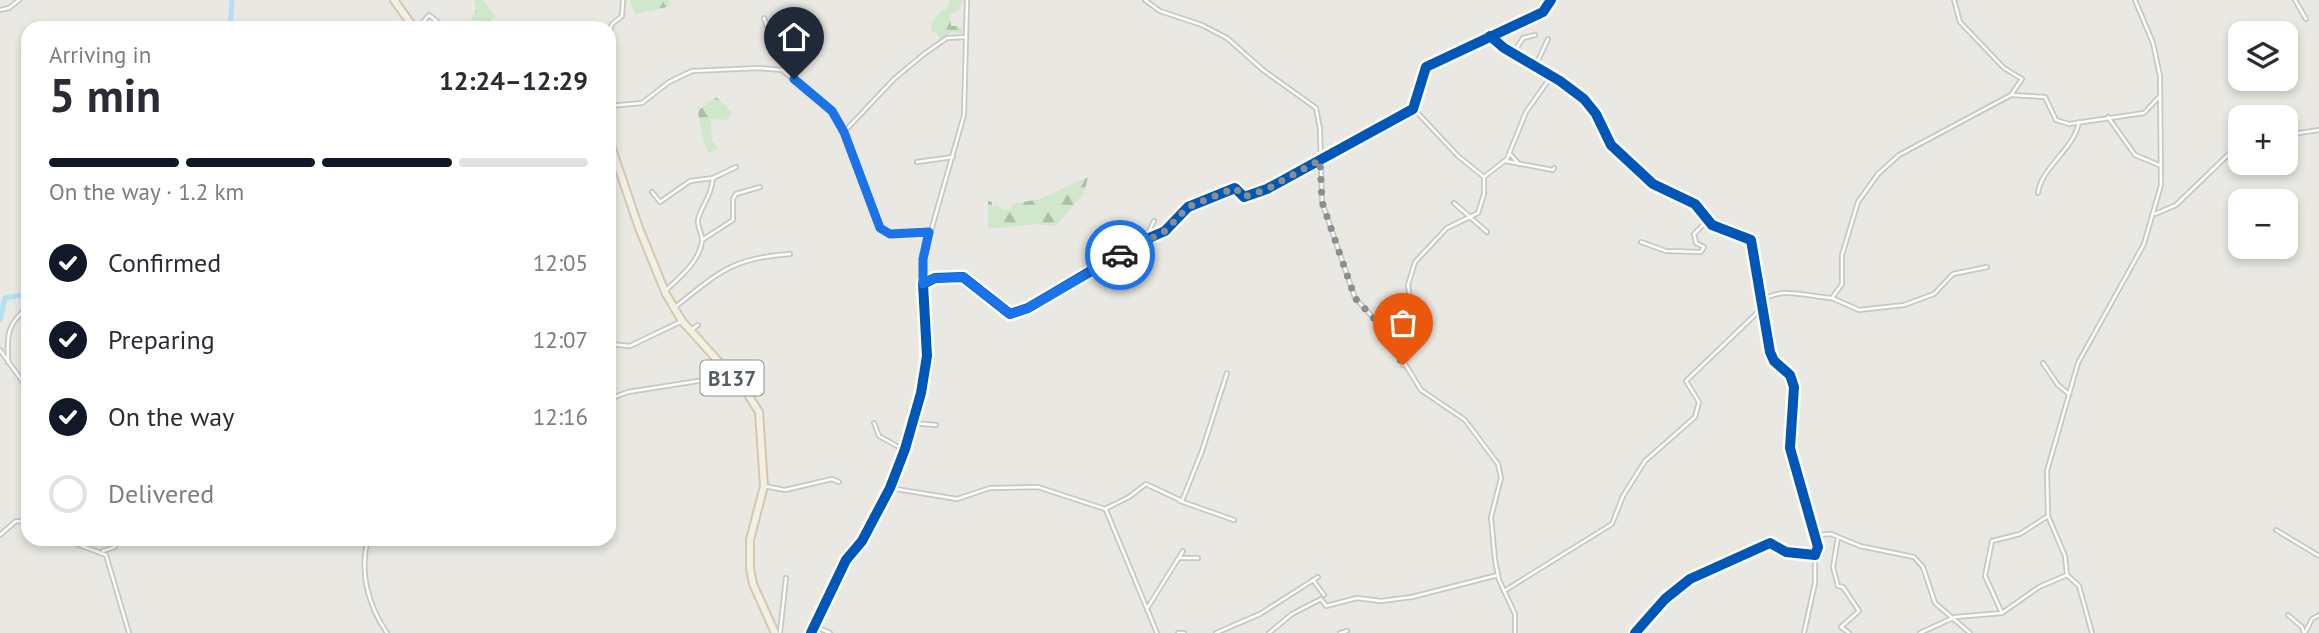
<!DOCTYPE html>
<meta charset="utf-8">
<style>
body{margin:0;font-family:"PT Sans",sans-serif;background:#f2f2f3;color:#2b2b33;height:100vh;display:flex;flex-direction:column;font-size:26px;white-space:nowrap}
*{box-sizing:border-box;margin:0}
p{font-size:23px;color:#7c7c81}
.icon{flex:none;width:38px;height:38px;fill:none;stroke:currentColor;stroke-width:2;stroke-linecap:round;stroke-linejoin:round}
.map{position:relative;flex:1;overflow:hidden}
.sheet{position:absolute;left:21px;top:21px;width:595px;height:525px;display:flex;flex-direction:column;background:#fff;border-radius:21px;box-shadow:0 4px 10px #0003}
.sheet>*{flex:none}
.buttons{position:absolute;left:2228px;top:21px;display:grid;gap:14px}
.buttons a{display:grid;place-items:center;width:70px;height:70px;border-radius:14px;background:#fff;box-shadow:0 4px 10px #0003;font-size:35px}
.pin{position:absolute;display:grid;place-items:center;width:60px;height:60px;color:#fff;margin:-72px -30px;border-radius:50% 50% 50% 0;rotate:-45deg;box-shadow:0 0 7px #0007}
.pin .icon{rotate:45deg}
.courier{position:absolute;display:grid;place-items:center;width:70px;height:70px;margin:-35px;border:5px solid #1a73e8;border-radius:50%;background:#fff;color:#222;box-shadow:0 2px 9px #0007}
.overview em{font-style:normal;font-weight:800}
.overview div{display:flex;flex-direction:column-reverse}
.overview{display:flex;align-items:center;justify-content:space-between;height:119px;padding:0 28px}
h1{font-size:46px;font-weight:800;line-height:52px}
.bar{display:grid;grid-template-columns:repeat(4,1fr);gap:10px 7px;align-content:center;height:84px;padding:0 28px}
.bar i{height:9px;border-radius:5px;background:#e1e1e2}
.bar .on{background:#111827}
.bar p{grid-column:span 4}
ol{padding:0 28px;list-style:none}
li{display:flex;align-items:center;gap:21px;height:77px}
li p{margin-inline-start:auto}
li .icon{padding:7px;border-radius:50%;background:#111827;color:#fff;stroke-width:4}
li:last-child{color:#7c7c81}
li i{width:38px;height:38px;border:4px solid #e1e1e2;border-radius:50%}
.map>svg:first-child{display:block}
.forest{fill:url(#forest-firs)}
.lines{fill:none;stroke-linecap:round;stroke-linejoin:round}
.river{stroke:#b4ddf6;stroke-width:5}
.minor-casing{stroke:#c7c7c7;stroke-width:6}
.primary-casing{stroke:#d4c8ae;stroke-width:10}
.minor{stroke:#fcfcfb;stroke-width:2.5}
.primary{stroke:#f2f0e5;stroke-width:6}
.cycleway-casing{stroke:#fff;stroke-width:15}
.cycleway{stroke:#0057b8;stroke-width:10}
.done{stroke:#8b8e8f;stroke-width:7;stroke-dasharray:0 12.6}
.route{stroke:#1a73e8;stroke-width:9}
.labels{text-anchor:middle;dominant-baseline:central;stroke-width:6;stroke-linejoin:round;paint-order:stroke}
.shield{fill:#fff;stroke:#8a8e91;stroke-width:2}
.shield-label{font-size:21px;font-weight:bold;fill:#585d62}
</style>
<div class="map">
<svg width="2319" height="633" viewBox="0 0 2319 633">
<defs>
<pattern id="forest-firs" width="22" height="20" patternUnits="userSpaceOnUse" patternTransform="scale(1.75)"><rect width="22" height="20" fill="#d0e7cb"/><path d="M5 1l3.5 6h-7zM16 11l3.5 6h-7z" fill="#acbea8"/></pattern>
</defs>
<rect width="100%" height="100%" fill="#eae8e2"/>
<g class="forest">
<polygon points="474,0 483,0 496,17 490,20 490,27 470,24 476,9"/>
<polygon points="630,0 669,0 671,6 635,14"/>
<polygon points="950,0 963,0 959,10 950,14 951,26 961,26 963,34 952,32 940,39 937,33 931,31 932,23 943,9 947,9"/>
<polygon points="716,97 732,112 726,120 711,119 712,141 719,148 709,153 704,143 697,107 700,109"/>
<polygon points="1088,177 1084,193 1056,226 1036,224 988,229 988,201 992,202 992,207 995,205 1006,210 1012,208 1012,204 1040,199"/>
</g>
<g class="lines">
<g class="river">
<polyline points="230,28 232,0"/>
<polyline points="0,320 5,298 28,294"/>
</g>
<g class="minor-casing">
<g id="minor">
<polyline points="1145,0 1160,11 1202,25 1227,38 1263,70 1316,108 1320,129 1322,202 1355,298 1383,328 1421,390 1465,420 1498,464 1501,478 1491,517 1495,560 1499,580 1515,614 1515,633"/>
<polyline points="2295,0 2306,19"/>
<polyline points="0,10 9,8 19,0"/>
<polyline points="764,18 769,32 790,61"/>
<polyline points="418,28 429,15 444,27"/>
<polyline points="609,33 612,24 622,16 623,0"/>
<polyline points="1491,37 1584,99 1596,114 1611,145 1653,184 1695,204 1712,225 1751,240 1770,352 1774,361 1790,375 1794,387 1790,448 1818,547 1815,555 1786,552 1770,543 1690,579 1665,599 1635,633"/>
<polyline points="1513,54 1523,38 1535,35"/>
<polyline points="1535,67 1548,39"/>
<polyline points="791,77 790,51 798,26"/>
<polyline points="2011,95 2045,97 2056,120 2069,124 2144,113 2160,96"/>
<polyline points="609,106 642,103 669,82 692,71 759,68 782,70 832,111 844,132 880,228 889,234 929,232"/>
<polyline points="1413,108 1458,156 1484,177 1507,159 1526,112 1550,78"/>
<polyline points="2108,117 2135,155 2159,165"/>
<polyline points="844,132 894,79 924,54 947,38 966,37"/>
<polyline points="2286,135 2319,130"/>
<polyline points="1510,154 1519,164"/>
<polyline points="1505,161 1553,170 1554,168"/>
<polyline points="917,162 953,157"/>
<polyline points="652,192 660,202 690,181 713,178"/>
<path d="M2038,193C2041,167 2074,150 2079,122"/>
<polyline points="1454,203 1487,232"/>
<polyline points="2155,214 2176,205 2233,150 2240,147"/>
<polyline points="1146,237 1154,221"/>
<polyline points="702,240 733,220 733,199 736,194 760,187"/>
<polyline points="1641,242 1666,251 1701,252 1704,247 1696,243 1694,234 1708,220"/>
<polyline points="923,284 923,259 964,115 967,0"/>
<path d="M665,291C679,278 699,262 702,242C703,235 697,227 698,220C701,205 711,199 713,178L736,167"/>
<polyline points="1832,298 1859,310 1904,305 1934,294 1953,274 1987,267"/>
<path d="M1760,302C1781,285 1808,297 1832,298L1842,284V255L1858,202L1878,174L1899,155L2011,95L2022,79L2004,68L1960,22L1954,0"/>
<path d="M674,308C718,273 731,258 790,254"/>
<polyline points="691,330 698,325"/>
<polyline points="609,344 630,346 682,321"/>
<polyline points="0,350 28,389"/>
<path d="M8,362C7,336 6,325 28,307"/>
<polyline points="2043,363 2058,385 2069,394"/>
<polyline points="1403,365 1420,330 1412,314 1408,285 1415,262 1447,228 1478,213 1484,194 1484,177"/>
<polyline points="609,399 628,392 730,376"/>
<polyline points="874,423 879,436 904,450"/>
<polyline points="912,423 936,425"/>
<polyline points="764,486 785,490 832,479 839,482"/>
<polyline points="890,488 957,499 990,488 1038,487 1105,509 1129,497 1146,484 1182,501 1202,451 1227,373"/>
<polyline points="1180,501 1234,520"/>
<polyline points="1106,510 1157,633"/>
<polyline points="2276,530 2319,556"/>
<polyline points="0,535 16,521 28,522"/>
<polyline points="1815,535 1831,534 1860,546 1914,557 1923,567 1935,603 1970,633"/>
<polyline points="1838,537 1833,567 1838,586 1843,587 1859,611 1841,627 1849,633"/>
<polyline points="63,539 106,555 129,633"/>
<path d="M368,539C359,572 368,605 387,633"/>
<polyline points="103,551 115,547 115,539"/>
<polyline points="1180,558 1198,558"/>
<polyline points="2067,575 2079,586 2092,633"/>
<polyline points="1313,580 1324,595"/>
<polyline points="1504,591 1612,524 1623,496 1645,461 1695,417 1699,402 1686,381 1760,310"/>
<polyline points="1148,607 1183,551"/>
<polyline points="2002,613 1985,576 1992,541 2020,534 2048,516"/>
<polyline points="2288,615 2302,627 2304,633"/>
<polyline points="814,626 830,633"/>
<polyline points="780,633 786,578"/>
<polyline points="811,633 846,560 862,541 890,488 905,449 921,393 927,356 923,284 935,278 963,277 1010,314 1028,308 1140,242 1165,231 1188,207 1235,188 1244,197 1267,189 1413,109 1426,67 1543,12 1551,0"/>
<polyline points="1178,633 1184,633"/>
<polyline points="1216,633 1260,614 1318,577"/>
<polyline points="1269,633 1292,614 1321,599 1326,606 1357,598 1381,601 1412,597 1498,575"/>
<polyline points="1340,633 1347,631"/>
<polyline points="1804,633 1815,583 1815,555"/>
<polyline points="1920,633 1955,617 2002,613 2039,587 2067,575 2065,556 2048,516 2047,471 2078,363 2144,244 2161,185 2160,76 2153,43 2135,0"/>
<polyline points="2305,633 2312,619 2319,615"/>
</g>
</g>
<g class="primary-casing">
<g id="primary">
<polyline points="394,0 414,28"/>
<polyline points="609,140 639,228 666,294 682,321 747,393 759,412 764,486 750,540 750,568 753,584 775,633"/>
</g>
</g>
<use href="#minor" class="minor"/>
<use href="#primary" class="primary"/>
<g class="cycleway-casing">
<g id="cycleway">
<polyline points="1490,36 1504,48 1560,81 1584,99 1596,114 1611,145 1653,184 1695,204 1712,225 1751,240 1770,352 1774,361 1790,375 1794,387 1790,448 1818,547 1815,555 1786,552 1770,543 1690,579 1665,599 1635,633"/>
<polyline points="811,633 846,560 862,541 890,488 905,449 921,393 927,356 923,284 935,278 963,277 1010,314 1028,308 1140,242 1165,231 1188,207 1235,188 1244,197 1267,189 1413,109 1426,67 1543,12 1551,0"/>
</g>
</g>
<use href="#cycleway" class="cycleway"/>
</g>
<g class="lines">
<polyline class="done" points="1120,255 1165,231 1188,207 1235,188 1244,197 1267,189 1320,160 1322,202 1355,298 1383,328 1403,365"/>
<polyline class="route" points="794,79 832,111 844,132 880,228 890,234 929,232 923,259 923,284 935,278 963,277 1010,314 1028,308 1120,255"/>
</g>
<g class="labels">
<rect class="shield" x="700.5" y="360.5" width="63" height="35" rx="5"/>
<g class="shield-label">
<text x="732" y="378">B137</text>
</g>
</g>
</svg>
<div class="buttons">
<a><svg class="icon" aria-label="layers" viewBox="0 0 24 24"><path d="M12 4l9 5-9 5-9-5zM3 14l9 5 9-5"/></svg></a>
<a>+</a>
<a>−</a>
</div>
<div class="pin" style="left:1403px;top:365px;background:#ea580c"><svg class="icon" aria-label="bag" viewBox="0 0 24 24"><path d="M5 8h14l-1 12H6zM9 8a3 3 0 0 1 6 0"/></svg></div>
<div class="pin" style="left:794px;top:79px;background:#1f2937"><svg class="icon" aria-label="home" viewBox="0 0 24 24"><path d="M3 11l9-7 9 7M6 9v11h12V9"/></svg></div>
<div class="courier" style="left:1120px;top:255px"><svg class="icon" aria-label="car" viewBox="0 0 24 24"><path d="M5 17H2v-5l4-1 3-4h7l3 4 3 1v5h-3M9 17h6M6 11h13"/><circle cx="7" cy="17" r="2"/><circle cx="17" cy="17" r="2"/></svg></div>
<section class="sheet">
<div class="overview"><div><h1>5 min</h1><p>Arriving in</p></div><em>12:24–12:29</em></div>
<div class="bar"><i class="on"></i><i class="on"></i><i class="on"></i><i></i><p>On the way · 1.2 km</p></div>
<ol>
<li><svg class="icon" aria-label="check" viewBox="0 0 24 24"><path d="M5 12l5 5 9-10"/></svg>Confirmed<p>12:05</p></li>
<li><svg class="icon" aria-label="check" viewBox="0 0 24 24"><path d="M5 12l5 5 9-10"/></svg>Preparing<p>12:07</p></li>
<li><svg class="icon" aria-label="check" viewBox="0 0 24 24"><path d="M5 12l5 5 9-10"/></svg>On the way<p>12:16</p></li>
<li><i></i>Delivered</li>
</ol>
</section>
</div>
